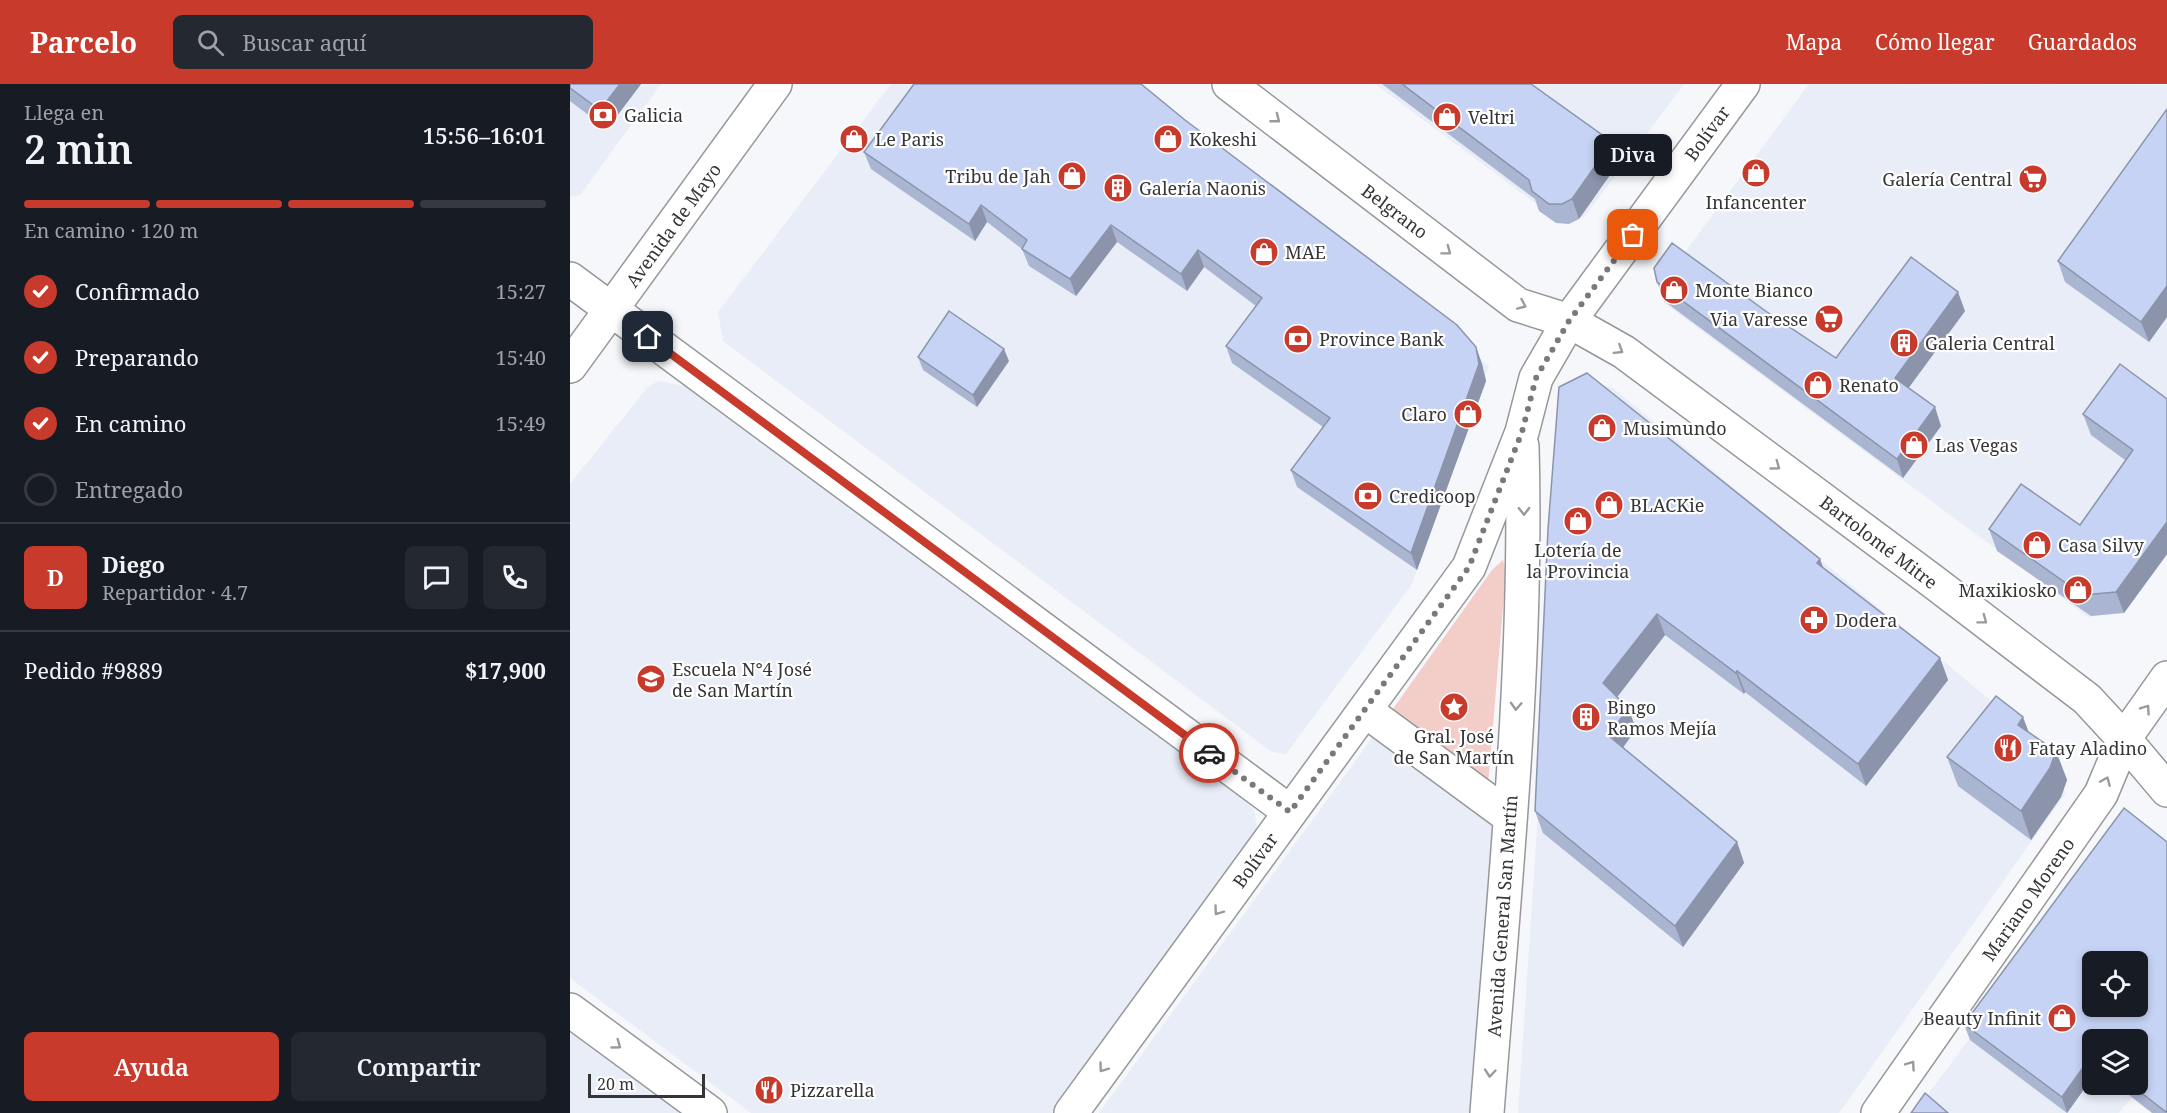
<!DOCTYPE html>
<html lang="es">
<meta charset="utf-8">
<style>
body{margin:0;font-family:"Noto Serif",serif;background:#242831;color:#f1f3f6;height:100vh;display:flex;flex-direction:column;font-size:22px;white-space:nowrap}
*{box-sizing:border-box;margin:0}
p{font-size:20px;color:#9ea1a6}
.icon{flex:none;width:33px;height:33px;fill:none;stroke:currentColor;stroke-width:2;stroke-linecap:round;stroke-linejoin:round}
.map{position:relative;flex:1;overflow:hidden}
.drawer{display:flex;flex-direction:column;background:#171b24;width:570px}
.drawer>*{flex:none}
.tools{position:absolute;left:1512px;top:867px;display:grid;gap:12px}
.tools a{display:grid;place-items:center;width:66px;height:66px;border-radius:9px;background:#171b24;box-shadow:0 3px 9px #0003;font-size:30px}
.scale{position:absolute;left:18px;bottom:15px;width:117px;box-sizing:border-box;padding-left:6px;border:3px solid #353537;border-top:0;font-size:16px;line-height:21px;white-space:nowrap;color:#353537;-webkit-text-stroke:4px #fff;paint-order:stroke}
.pin{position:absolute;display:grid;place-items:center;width:51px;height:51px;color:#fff;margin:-26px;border-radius:12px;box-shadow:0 3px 9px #0006}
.courier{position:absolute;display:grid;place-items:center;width:60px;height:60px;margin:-30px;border:4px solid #c73a2c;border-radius:50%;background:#fff;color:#222;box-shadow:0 2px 8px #0007}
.bubble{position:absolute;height:42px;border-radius:9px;background:#171b24;box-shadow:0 3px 9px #0003;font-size:20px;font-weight:600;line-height:42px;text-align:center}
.overview em{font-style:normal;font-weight:600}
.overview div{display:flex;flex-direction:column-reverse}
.overview{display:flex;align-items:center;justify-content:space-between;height:102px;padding:0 24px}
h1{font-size:39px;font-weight:600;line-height:45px}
.bar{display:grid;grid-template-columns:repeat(4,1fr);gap:9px 6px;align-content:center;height:72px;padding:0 24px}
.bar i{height:8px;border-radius:4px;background:#363941}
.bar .on{background:#c73a2c}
.bar p{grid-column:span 4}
.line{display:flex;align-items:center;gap:15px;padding:0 24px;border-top:2px solid #363941}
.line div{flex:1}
.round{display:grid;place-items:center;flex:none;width:63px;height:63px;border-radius:9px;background:#242831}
ol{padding:0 24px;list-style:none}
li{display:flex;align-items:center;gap:18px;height:66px}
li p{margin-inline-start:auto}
li .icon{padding:6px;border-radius:50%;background:#c73a2c;color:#fff;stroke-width:4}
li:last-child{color:#9ea1a6}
li i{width:33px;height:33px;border:3px solid #363941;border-radius:50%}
.button{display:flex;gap:12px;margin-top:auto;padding:12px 24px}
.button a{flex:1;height:69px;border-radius:9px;background:#c73a2c;color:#fff;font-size:24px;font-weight:600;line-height:69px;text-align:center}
.button a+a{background:#242831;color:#f1f3f6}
header{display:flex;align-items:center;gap:36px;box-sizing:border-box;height:84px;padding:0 30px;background:#c73a2c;color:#fff}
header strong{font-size:28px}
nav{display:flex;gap:33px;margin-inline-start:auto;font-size:21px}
.search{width:420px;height:54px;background:#242831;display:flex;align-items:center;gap:15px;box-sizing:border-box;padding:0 21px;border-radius:9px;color:#9ea1a6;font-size:22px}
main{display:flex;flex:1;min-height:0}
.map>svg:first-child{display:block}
.built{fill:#e8edf7;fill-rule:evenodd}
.green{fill:#f3cdc7}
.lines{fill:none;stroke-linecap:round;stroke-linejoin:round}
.minor-casing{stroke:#96979a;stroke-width:36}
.major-casing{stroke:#96979a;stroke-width:36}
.minor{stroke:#fff;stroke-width:33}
.major{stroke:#fff;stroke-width:33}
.wall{fill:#aab5d2}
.shaded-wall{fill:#8b94ab}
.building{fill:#c6d3f4;stroke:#8b94ab;stroke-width:1.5;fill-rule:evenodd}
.oneway{stroke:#9a9a9b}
.done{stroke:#78797b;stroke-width:6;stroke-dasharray:0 10.8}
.route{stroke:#c73a2c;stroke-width:8}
.labels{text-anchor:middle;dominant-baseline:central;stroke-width:4.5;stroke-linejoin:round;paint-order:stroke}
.poi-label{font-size:18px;fill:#353537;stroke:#fff;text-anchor:start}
.street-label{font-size:18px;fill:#353537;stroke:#fff}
</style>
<header>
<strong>Parcelo</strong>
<div class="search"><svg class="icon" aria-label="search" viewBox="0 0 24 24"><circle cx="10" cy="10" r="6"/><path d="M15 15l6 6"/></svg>Buscar aquí</div>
<nav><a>Mapa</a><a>Cómo llegar</a><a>Guardados</a></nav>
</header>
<main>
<section class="drawer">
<div class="overview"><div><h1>2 min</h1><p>Llega en</p></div><em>15:56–16:01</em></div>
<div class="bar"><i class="on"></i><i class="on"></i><i class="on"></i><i></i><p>En camino · 120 m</p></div>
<ol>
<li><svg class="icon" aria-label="check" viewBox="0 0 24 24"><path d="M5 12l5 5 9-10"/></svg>Confirmado<p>15:27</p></li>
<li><svg class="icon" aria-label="check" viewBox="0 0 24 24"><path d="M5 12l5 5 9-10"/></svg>Preparando<p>15:40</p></li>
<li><svg class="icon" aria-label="check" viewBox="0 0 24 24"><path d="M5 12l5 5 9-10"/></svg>En camino<p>15:49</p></li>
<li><i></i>Entregado</li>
</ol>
<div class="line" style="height:108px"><b class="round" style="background:#c73a2c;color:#fff">D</b><div><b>Diego</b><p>Repartidor · 4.7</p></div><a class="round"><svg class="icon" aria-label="chat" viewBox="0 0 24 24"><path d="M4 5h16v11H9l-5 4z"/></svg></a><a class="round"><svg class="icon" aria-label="phone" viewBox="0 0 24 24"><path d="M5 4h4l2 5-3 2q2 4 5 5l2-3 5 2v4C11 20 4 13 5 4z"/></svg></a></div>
<div class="line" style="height:78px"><div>Pedido #9889</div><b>$17,900</b></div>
<div class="button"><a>Ayuda</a><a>Compartir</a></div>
</section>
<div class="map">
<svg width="1597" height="1029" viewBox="0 0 1597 1029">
<rect width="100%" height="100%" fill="#f5f7fa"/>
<g class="built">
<polygon points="0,0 91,0 10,111 0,113"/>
<polygon points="321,0 561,0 919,282 842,500 716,670 702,668 153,257 148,228"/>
<polygon points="805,0 1114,0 1015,132 992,139"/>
<polygon points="1239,0 1597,1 1597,472 1555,527 1518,533 1094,219 1094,197"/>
<polygon points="88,297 120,303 676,715 684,726 687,742 682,757 482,1029 181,1029 0,894 0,400 77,304"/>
<polygon points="1026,300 1043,304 1483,668 1489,682 1495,710 1269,1029 948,1029 995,326"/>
<polygon points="805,650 932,742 910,1029 529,1029"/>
<path d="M1557,744L1583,1029L1562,1013L1549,1029H1344ZM1522,878H1568V922H1522ZM1522,956H1568V1000H1522Z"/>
<polygon points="0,939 120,1029 0,1029"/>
</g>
<polygon class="green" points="933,476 936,488 918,700 805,650 922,486"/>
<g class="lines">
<g class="minor-casing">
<g id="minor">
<polyline points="0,195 720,728"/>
<polyline points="796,627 940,733"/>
<polyline points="0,926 140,1029"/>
<polyline points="501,1029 899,483 952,348 966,294 999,237 1173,0"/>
<path d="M917,1029C934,807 958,584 952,362"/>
<polyline points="1308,1029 1531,710 1554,655 1597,706"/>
</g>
</g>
<g class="major-casing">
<g id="major">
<polyline points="659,0 948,221 999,237 1054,268 1361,496 1517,615 1554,655 1597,594"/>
<polyline points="0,282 205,0"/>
</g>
</g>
<use href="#minor" class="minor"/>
<use href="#major" class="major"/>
</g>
<g class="wall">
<polygon points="0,0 71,0 37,45 0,17"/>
<polygon points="812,0 961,0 1049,78 1009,135 999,140 986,139 969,127 965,115"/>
<polygon points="1597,25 1597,233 1579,258 1495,198 1488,177"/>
<polygon points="615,36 906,263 912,280 916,297 847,486 727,403 721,386 753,343 662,279 656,262 686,222 634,183 617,207 547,158 506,212 459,182 452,165 417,138 405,157 301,85 294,68"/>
<polygon points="1087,198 1197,228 1266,274 1395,227 1338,304 1371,342 1333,394 1094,217"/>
<polygon points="348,273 439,277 407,323 353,286"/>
<polygon points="1597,315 1597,470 1554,529 1521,532 1427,467 1419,445 1510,441 1555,376 1521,351 1513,330"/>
<polygon points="978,445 1254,484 1370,574 1378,596 1296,702 1175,608 1174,610 1095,551 1047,613 1058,624 1066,645 1053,664 1167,758 1174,779 1113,863 973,749 965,727"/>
<polygon points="1459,648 1486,667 1497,696 1491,713 1461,756 1388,702 1377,673"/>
<polygon points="1597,758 1597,1029 1582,1029 1545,1000 1568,1000 1522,956 1522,994 1497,1029 1400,956 1394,940"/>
</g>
<g class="shaded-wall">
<polygon points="50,0 71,0 37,45 30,26"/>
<polygon points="1042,58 1049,78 1009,135 1002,115"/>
<polygon points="411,121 417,138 405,157 399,140"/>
<polygon points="541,141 547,158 506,212 500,195"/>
<polygon points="628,166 634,183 617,207 611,190"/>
<polygon points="1597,202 1597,233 1579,258 1571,238"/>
<polygon points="1388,208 1395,227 1332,313 1325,294"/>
<polygon points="906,263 912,280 916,297 847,486 841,469"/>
<polygon points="434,265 439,277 407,323 403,311"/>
<polygon points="1365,323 1371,342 1333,394 1327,375"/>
<polygon points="1597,438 1597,470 1554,529 1546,508"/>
<polygon points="1250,475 1258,497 1247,479"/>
<polygon points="1087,530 1095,551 1041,621 1033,599"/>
<polygon points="1370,574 1378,596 1296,702 1288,680"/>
<polygon points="1167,587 1175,608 1174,610 1166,589"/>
<polygon points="1058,624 1066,645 1046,673 1039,652"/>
<polygon points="1453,633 1464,662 1448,641"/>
<polygon points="1486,667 1497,696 1491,713 1461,756 1451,727"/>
<polygon points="1167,758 1174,779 1113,863 1105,842"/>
<polygon points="1522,971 1522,994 1497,1029 1492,1013"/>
</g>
<g class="building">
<polygon points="0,0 50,0 30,26 0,4"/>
<polygon points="344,0 571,0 615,36 887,241 906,263 909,280 841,469 721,386 760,334 656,262 692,214 628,166 611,190 541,141 500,195 452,165 457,156 411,121 399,140 294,68"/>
<polygon points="832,0 961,0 1042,58 1002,115 992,120 979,120 962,107 959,96"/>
<polygon points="1597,25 1597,202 1571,238 1488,177"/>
<polygon points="1102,159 1197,228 1266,274 1341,173 1388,208 1325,294 1365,323 1327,375 1087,198 1084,184"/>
<polygon points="379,227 434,265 403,311 348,273"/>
<polygon points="1550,280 1597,315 1597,438 1546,508 1513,511 1419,445 1451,400 1510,441 1563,366 1513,330"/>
<polygon points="1017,289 1250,475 1247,479 1370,574 1288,680 1167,587 1166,589 1087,530 1033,599 1058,624 1039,652 1167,758 1105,842 965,727 978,445 989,303"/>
<polygon points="1426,612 1453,633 1448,641 1486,667 1480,684 1451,727 1377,673"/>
<path d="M1554,724L1597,758V1026L1596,1028L1560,1000H1568V956H1522V971L1492,1013L1394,940ZM1522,878H1568V922H1522Z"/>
<polygon points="1355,1009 1378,1029 1341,1029"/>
</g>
<defs><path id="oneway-chevron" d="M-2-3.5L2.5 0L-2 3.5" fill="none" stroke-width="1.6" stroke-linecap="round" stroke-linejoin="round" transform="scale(1.5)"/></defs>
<g class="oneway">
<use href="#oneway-chevron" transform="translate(706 35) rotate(38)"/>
<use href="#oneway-chevron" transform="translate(877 167) rotate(37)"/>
<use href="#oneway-chevron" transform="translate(952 221) rotate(24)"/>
<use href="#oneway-chevron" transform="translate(1049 266) rotate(32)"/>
<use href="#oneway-chevron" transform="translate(1206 382) rotate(36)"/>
<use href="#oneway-chevron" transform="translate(954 427) rotate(89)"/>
<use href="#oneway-chevron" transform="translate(1413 536) rotate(37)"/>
<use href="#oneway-chevron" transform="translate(946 622) rotate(93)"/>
<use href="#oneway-chevron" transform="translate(1576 625) rotate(-55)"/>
<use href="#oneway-chevron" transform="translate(1536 697) rotate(-67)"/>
<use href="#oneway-chevron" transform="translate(648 827) rotate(126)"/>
<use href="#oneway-chevron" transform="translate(47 961) rotate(36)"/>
<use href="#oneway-chevron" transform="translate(1341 981) rotate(-55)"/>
<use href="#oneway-chevron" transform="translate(533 984) rotate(126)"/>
<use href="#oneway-chevron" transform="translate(920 989) rotate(95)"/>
</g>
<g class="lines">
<polyline class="done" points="639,669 720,728 899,483 952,348 966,294 999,237 1063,151"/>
<polyline class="route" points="78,253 639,669"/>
</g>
<defs>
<g id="bank-disc" transform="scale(1.5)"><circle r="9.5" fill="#c73a2c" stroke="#fff"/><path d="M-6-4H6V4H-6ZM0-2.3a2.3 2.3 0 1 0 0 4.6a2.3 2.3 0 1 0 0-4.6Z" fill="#fff"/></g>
<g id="shop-disc" transform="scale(1.5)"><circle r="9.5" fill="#c73a2c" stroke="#fff"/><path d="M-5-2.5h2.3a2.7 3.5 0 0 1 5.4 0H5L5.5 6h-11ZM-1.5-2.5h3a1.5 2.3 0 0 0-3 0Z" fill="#fff"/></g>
<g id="supermarket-disc" transform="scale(1.5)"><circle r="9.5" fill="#c73a2c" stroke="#fff"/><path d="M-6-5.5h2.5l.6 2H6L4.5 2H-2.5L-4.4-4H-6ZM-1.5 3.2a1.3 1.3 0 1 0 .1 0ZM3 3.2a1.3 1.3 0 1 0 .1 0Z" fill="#fff"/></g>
<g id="building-disc" transform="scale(1.5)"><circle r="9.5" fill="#c73a2c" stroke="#fff"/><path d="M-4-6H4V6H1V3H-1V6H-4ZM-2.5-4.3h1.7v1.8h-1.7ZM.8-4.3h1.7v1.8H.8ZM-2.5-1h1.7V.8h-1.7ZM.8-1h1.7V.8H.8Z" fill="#fff"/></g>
<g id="pharmacy-disc" transform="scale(1.5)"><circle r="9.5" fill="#c73a2c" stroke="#fff"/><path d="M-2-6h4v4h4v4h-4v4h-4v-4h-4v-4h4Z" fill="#fff"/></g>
<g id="school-disc" transform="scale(1.5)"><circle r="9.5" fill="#c73a2c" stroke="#fff"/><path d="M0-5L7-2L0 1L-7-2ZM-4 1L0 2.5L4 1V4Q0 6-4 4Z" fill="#fff"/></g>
<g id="sight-disc" transform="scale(1.5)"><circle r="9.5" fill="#c73a2c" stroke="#fff"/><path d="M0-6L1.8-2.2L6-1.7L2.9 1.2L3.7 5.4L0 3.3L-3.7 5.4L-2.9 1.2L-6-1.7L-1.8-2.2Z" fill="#fff"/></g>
<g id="restaurant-disc" transform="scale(1.5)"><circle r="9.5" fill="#c73a2c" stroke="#fff"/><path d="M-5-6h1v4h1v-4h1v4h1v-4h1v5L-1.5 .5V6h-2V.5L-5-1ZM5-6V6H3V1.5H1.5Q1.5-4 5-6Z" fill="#fff"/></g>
</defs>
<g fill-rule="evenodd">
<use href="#bank-disc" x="33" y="31"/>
<use href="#shop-disc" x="877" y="33"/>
<use href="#shop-disc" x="284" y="55"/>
<use href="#shop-disc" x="598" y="55"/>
<use href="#shop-disc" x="1186" y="89"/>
<use href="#shop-disc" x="502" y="92"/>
<use href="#supermarket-disc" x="1463" y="95"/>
<use href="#building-disc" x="548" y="104"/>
<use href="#shop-disc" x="694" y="168"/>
<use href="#shop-disc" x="1104" y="206"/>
<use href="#supermarket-disc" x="1259" y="235"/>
<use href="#bank-disc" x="728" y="255"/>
<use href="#building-disc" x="1334" y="259"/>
<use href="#shop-disc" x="1248" y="301"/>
<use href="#shop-disc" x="898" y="330"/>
<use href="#shop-disc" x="1032" y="344"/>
<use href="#shop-disc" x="1344" y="361"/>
<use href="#bank-disc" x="798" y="412"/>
<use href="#shop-disc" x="1039" y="421"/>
<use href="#shop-disc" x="1008" y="437"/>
<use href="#shop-disc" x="1467" y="461"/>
<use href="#shop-disc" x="1508" y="506"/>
<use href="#pharmacy-disc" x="1244" y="536"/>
<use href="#school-disc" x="81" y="595"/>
<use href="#sight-disc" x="884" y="623"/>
<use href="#building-disc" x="1016" y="633"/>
<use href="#restaurant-disc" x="1438" y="664"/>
<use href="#shop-disc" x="1492" y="934"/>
<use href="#restaurant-disc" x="199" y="1006"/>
</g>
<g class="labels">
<g class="poi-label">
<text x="54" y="31">Galicia</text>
<text x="898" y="33">Veltri</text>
<text x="305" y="55">Le Paris</text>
<text x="619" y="55">Kokeshi</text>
<text x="481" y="92" text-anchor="end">Tribu de Jah</text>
<text x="1442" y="95" text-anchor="end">Galería Central</text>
<text x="569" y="104">Galería Naonis</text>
<text x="1186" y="118" text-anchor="middle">Infancenter</text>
<text x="715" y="168">MAE</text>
<text x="1125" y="206">Monte Bianco</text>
<text x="1238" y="235" text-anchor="end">Via Varesse</text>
<text x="749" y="255">Province Bank</text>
<text x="1355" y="259">Galeria Central</text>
<text x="1269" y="301">Renato</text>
<text x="877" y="330" text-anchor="end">Claro</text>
<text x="1053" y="344">Musimundo</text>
<text x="1365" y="361">Las Vegas</text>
<text x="819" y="412">Credicoop</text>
<text x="1060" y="421">BLACKie</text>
<text x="1488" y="461">Casa Silvy</text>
<text x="1008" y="466" text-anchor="middle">Lotería de<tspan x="1008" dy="21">la Provincia</tspan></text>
<text x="1487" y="506" text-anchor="end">Maxikiosko</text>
<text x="1265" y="536">Dodera</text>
<text x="102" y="585">Escuela N°4 José<tspan x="102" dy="21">de San Martín</tspan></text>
<text x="1037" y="623">Bingo<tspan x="1037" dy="21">Ramos Mejía</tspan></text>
<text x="884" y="652" text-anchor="middle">Gral. José<tspan x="884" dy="21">de San Martín</tspan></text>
<text x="1459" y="664">Fatay Aladino</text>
<text x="1471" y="934" text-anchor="end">Beauty Infinit</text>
<text x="220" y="1006">Pizzarella</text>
</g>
<g class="street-label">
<text transform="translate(1137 49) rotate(-54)">Bolívar</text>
<text transform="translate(825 127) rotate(37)">Belgrano</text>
<text transform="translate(103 141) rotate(-54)">Avenida de Mayo</text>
<text transform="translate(1309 458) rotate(37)">Bartolomé Mitre</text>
<text transform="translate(685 776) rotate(-54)">Bolívar</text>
<text transform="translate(1458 815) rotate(-55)">Mariano Moreno</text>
<text transform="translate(932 832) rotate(-86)">Avenida General San Martín</text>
</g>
</g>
</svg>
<div class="tools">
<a><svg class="icon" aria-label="locate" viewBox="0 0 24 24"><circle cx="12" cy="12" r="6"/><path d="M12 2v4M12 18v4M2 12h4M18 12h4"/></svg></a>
<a><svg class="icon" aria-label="layers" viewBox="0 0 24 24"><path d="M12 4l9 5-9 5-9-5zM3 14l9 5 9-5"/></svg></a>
</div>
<div class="scale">20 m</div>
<div class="pin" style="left:1063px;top:151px;background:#ea580c"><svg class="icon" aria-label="bag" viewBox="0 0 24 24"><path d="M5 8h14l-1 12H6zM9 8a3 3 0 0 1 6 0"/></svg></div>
<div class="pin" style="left:78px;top:253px;background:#1f2937"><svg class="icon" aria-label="home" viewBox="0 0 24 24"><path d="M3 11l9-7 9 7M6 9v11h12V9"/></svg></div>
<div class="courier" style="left:639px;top:669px"><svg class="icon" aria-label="car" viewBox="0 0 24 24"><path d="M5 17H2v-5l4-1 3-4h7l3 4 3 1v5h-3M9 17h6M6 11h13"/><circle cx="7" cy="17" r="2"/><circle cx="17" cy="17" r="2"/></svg></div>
<div class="bubble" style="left:1024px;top:50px;width:78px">Diva</div>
</div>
</main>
